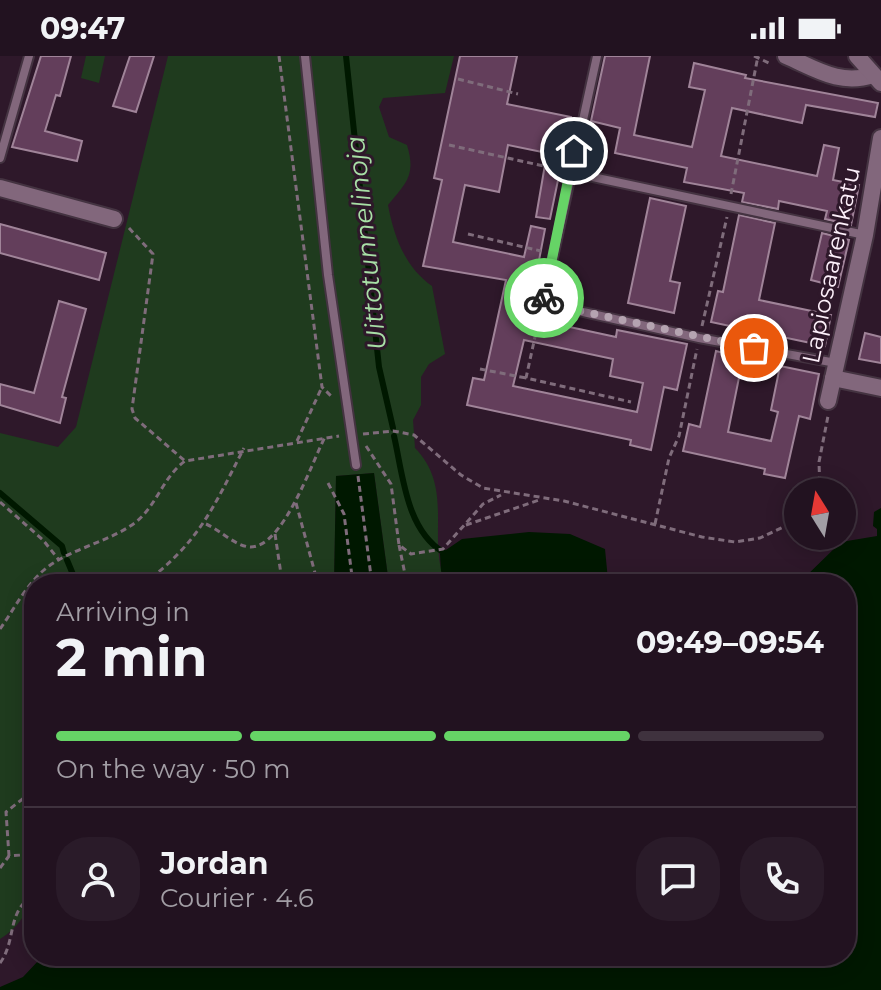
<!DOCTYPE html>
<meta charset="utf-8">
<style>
body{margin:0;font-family:Montserrat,sans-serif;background:#2a1b29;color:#f1f3f6;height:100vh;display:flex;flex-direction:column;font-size:30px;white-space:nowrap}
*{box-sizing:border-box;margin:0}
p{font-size:26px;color:#a29ea5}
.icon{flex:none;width:44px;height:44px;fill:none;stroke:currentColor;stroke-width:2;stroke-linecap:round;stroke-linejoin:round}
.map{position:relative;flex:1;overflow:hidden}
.side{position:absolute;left:24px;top:518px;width:832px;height:392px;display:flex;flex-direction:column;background:#221220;border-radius:32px;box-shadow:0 4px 20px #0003,0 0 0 2px #3f323e}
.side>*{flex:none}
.needle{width:52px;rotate:349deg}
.controls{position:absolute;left:784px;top:422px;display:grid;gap:16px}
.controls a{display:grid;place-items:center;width:72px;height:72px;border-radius:50%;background:#221220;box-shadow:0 4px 20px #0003,0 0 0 2px #3f323e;font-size:40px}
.pin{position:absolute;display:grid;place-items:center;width:68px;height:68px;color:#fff;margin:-34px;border:4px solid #fff;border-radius:50%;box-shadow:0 2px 8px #0007}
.courier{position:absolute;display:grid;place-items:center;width:80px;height:80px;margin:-40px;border:6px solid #66d466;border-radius:50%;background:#fff;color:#222;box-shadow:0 2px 10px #0007}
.head em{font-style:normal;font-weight:700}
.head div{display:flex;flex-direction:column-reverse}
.head{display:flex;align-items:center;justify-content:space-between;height:136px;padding:0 32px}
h1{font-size:52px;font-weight:700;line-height:60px}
.bar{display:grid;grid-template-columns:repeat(4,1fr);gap:12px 8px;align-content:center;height:96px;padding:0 32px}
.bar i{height:10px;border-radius:6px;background:#3f323e}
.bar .selected{background:#66d466}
.bar p{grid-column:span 4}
.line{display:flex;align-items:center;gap:20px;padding:0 32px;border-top:2px solid #3f323e}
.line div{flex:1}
.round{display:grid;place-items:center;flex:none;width:84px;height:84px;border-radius:32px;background:#2a1b29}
.status{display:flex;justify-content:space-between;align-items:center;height:56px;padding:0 40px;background:#221220;direction:ltr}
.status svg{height:22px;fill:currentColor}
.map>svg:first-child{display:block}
.green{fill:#1f3b1e}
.water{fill:#001800}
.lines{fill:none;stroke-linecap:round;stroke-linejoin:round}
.stream{stroke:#001800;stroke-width:6}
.building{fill:#633e5b;stroke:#a08499;stroke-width:2;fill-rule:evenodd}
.lane-casing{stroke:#443341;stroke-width:12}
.street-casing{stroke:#443341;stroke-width:20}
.path{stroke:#7f6c7b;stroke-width:3;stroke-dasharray:6 4;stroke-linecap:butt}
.lane{stroke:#82677c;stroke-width:8}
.street{stroke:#82677c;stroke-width:16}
.done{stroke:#b5a4b1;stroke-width:8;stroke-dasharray:0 14.4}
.route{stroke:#66d466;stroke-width:10}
.labels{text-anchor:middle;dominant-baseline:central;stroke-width:6;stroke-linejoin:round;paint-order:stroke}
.street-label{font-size:24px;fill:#fdf0fa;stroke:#2e182a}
.water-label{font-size:26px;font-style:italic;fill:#a8e0a6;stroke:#2e182a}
</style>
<div class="status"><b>09:47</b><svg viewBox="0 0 49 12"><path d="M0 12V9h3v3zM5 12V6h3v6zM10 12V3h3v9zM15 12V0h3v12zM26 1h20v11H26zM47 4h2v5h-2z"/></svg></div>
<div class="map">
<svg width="881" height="934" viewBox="0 0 881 934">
<rect width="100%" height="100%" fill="#2e182a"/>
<g class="green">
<polygon points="86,0 105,0 99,27 81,22"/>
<path d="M168,0H454L445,37L383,42L379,51L389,81L407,89C416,119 407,126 388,149C394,181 405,211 432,230L445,298L429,308L421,321V349L413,364L415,392C455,433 426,483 446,528H389L374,417L336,420L334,528H261L257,524L245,528H34V837C27,857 18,872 0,883V377L58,391L76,371Z"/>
</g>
<g class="water">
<polygon points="374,417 389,528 334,528 336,420"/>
<polygon points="881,452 881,934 0,934 0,931 23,921 39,904 34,900 846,900 846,528 798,528 841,486 877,480 877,473 873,470 874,456"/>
<polygon points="529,476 570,478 605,493 608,524 616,528 446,528 441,515 440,498 462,483"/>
<polygon points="642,517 696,519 705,528 624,528"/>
</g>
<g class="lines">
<g class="stream">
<polyline points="346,0 379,311 393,372"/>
<path d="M394,380C403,419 406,473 443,496"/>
<polyline points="0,437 62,490 64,497"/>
<polyline points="67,504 77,528"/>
</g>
</g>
<g class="building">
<polygon points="41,0 71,0 60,40 56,39 45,75 82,85 77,105 12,91"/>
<polygon points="130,0 154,0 136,56 113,50"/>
<path d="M460,0H517L507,48L571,61L550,163L536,161L547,97L508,89L499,136L465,129L453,186L524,201L531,170L545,173L528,262L616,281L617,274L687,288L677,334L664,331L651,394L630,389L631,384L467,349L473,322L484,324L506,224L423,210L442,124L434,122ZM524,284L613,303L610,320L643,327L637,356L513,330Z"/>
<polygon points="605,0 650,0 634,79 692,91 705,34 689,31 694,7 746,19 745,22 878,47 875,61 806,49 802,67 732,52 721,100 817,120 824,89 839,92 833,124 859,129 851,169 825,163 827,155 779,145 778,153 742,146 744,137 684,126 687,112 615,97 620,72 591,65"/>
<polygon points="650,142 686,150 670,225 680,227 674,257 628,247"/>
<polygon points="739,159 775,167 759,244 831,259 825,290 711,266 718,235 723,236"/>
<polygon points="0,168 106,197 99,224 0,197"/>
<polygon points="822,177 849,184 838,231 811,224"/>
<polygon points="59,245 86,253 62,341 66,342 60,367 0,349 0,328 34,337"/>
<polygon points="865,277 881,281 881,307 859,303"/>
<polygon points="716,295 743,302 728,376 771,385 778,356 771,354 780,310 819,318 810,363 799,360 785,422 764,418 765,413 683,395 689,368 700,371"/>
</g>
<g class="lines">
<g class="lane-casing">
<g id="lane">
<polyline points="305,0 328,219 356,409"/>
<polyline points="597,0 543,247 699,282 836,307"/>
<polyline points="0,102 29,0"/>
<polyline points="569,116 865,179"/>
</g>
</g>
<g class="street-casing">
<g id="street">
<path d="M786,0C816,13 840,30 873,19"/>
<polyline points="857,0 881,27"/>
<polyline points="0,132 114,163"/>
<polyline points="833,322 881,332"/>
<polyline points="828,345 865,179 881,82"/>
</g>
</g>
<g class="path">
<polyline points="279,0 322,331 332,341"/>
<polyline points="754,0 771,8"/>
<polyline points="458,23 518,38"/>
<polyline points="449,89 557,113"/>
<polyline points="731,138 758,0"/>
<polyline points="129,172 153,198 132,353 135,362 185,405"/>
<polyline points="468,178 541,195"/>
<polyline points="540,258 526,322 631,346"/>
<polyline points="702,270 727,161"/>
<polyline points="480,313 526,322"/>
<polyline points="363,378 393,375 414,379 461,419 483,432 564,445 702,481 735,486 760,482 798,464"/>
<polyline points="297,385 322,331"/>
<polyline points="366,390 391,428 399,489 411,498 443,493 483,448 501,439"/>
<polyline points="358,420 372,528"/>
<polyline points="328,427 344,458 353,528"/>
<polyline points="820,436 819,406 828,360"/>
<polyline points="0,446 43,484 59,504"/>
<polyline points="296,447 318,528"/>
<path d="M206,468C220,474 235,490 250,491C283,492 312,406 325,381"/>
<polyline points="655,468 669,402 679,380 697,293"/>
<polyline points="466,469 539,444"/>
<polyline points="275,478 281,518 288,528"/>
<polyline points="399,489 407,528"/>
<path d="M143,528C199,487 213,452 244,392"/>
<path d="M0,573C15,552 28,525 49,510C76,491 109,486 136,466C157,449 163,421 185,405L339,380"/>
<polyline points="9,800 6,756 34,734"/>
<polyline points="0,812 9,800 34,798"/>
<path d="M0,907C17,884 6,855 34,839"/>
</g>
<use href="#lane" class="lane"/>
<use href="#street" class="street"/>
</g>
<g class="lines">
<polyline class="done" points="544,242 543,247 754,292"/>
<polyline class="route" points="544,242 574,95"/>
</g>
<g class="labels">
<g class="street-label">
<text transform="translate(831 209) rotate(-78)">Lapiosaarenkatu</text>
</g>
<g class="water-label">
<text transform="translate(366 187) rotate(-96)">Uittotunnelinoja</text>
</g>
</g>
</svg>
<div class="controls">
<a><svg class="needle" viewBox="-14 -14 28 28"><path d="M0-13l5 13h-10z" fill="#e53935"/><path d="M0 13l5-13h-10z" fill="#a29ea5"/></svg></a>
</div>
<div class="pin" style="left:754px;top:292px;background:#ea580c"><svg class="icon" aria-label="bag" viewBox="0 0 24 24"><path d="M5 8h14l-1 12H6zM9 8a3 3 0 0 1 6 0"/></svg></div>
<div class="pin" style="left:574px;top:95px;background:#1f2937"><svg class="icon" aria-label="home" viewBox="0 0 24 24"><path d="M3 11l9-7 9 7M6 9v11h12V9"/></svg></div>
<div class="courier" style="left:544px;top:242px"><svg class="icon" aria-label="bike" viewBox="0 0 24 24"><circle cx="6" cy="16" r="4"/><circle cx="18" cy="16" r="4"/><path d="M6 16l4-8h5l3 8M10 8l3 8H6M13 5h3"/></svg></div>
<section class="side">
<div class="head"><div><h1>2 min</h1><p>Arriving in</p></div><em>09:49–09:54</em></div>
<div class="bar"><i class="selected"></i><i class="selected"></i><i class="selected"></i><i></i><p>On the way · 50 m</p></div>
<div class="line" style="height:144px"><a class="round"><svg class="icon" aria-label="person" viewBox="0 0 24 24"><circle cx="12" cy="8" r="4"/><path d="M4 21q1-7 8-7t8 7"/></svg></a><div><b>Jordan</b><p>Courier · 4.6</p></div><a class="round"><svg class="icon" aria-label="chat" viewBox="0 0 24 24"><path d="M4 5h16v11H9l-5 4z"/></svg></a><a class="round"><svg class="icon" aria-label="phone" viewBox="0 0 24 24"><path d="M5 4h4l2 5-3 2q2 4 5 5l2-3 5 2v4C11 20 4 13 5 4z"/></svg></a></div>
</section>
</div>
